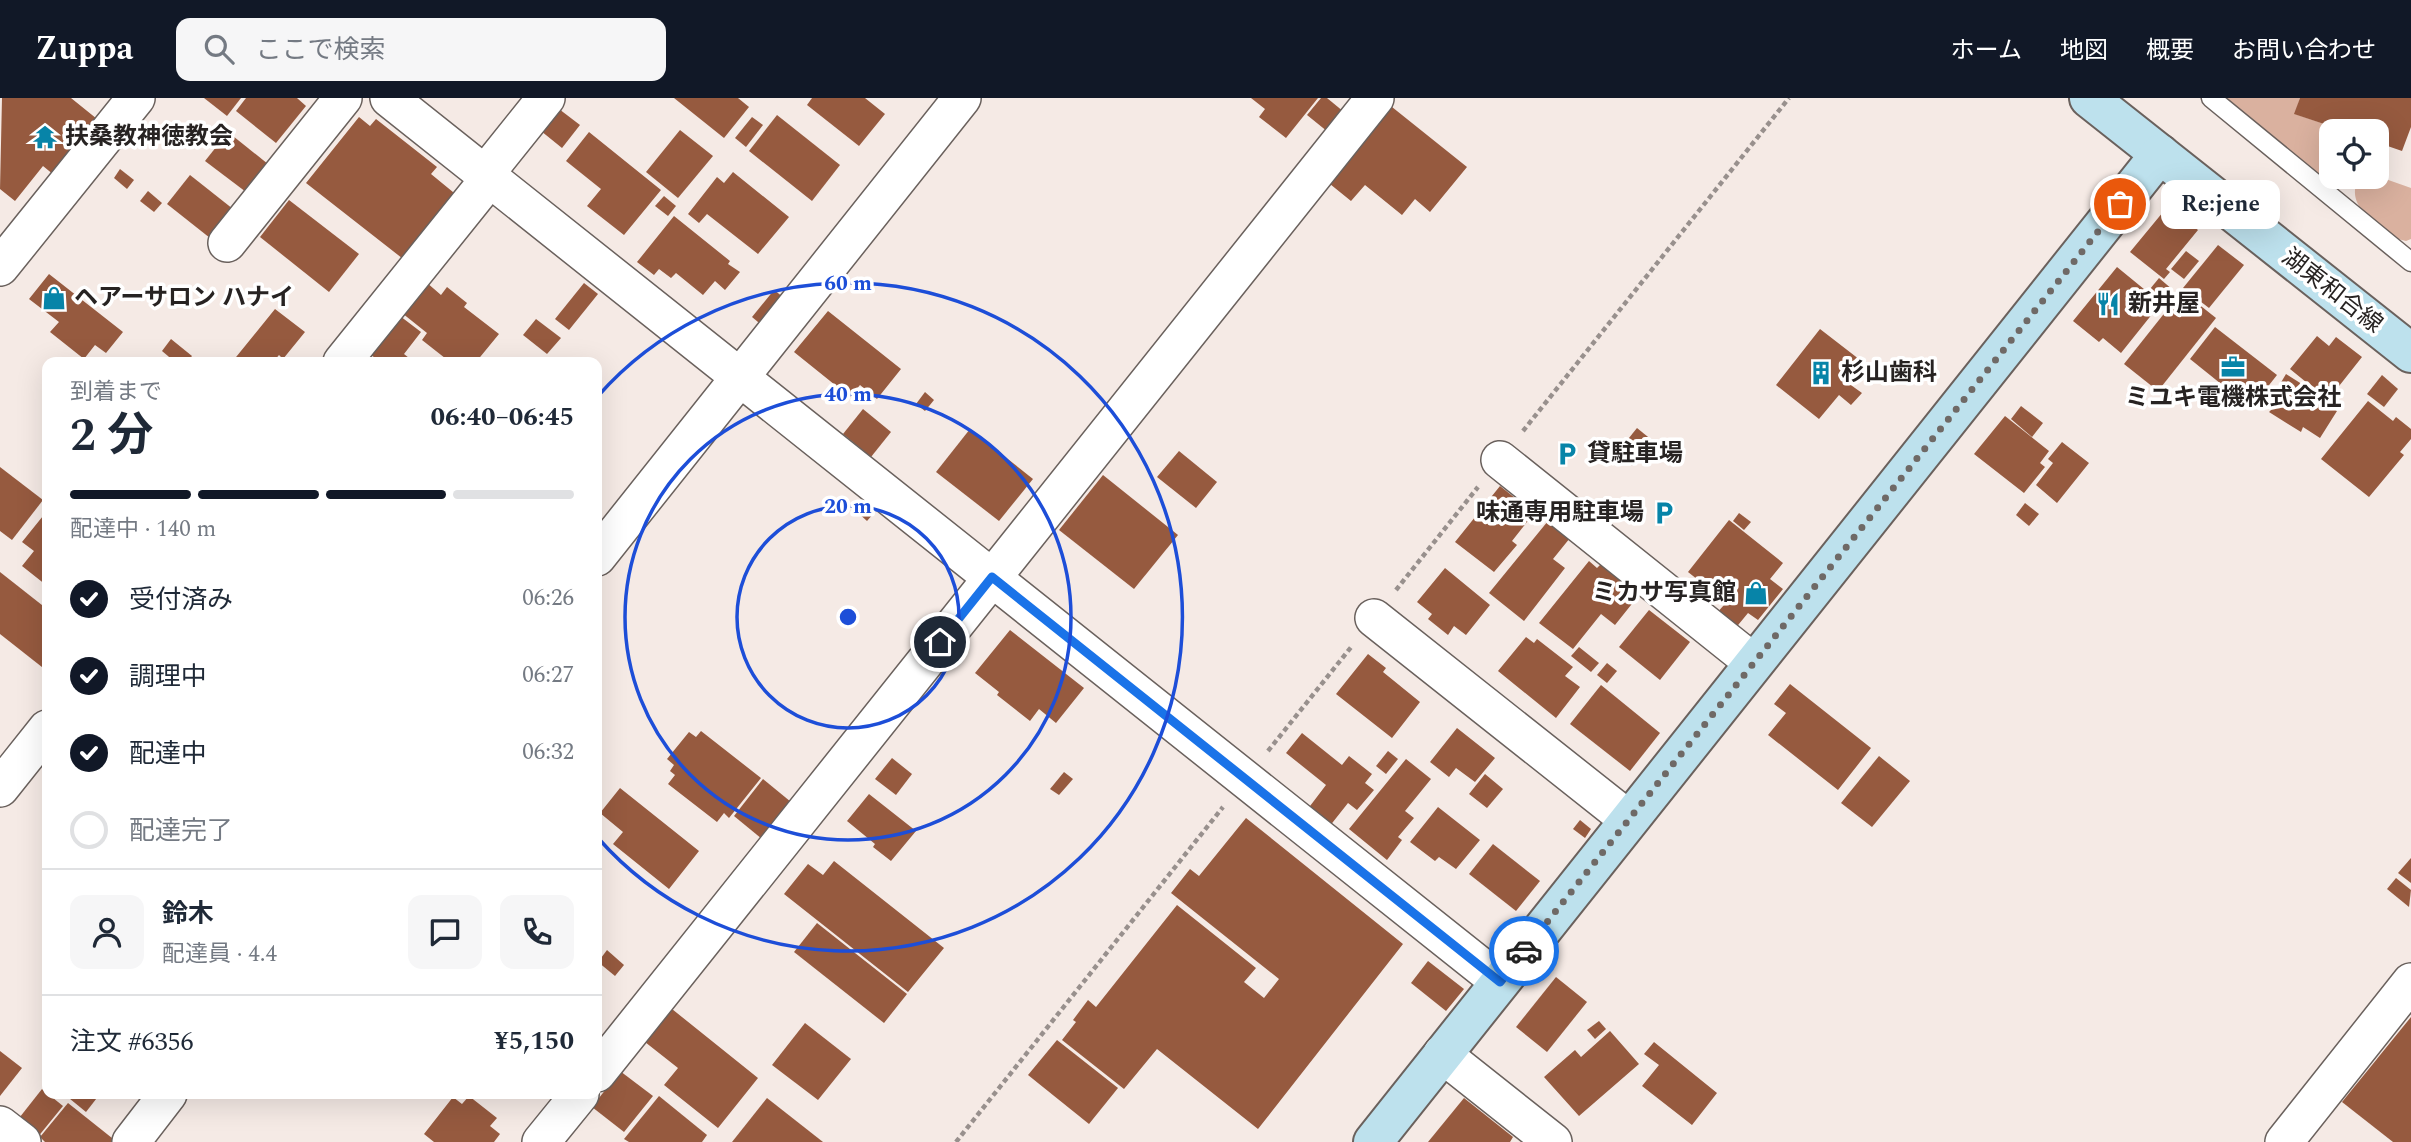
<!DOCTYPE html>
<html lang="ja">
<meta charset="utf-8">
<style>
body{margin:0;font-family:Spectral,"Noto Sans JP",serif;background:#f6f6f7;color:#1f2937;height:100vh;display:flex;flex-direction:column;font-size:26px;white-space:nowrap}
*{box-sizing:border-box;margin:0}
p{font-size:23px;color:#747a83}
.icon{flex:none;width:38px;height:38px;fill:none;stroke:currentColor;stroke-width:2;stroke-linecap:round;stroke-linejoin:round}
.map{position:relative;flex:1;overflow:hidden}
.panel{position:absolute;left:42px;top:259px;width:560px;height:742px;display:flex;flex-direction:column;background:#fff;border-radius:14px;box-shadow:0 7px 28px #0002}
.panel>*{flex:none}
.tools{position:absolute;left:2319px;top:21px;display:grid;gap:14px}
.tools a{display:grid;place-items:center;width:70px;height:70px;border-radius:14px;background:#fff;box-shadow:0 7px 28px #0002;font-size:35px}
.pin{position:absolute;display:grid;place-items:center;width:60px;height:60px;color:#fff;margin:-30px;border:4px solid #fff;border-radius:50%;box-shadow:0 2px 7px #0007}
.courier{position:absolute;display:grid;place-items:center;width:70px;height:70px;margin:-35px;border:5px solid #1a73e8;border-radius:50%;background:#fff;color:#222;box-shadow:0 2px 9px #0007}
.bubble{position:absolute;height:49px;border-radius:14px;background:#fff;box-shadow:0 7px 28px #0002;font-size:23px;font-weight:700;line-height:49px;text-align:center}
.overview em{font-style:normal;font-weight:700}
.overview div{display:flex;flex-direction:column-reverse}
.overview{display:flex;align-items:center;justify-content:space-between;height:119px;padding:0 28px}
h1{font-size:46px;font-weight:700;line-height:52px}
.bar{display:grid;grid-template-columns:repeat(4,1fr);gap:10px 7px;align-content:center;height:84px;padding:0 28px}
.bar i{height:9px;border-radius:5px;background:#e0e1e3}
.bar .on{background:#111827}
.bar p{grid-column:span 4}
.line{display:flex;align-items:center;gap:18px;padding:0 28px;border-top:2px solid #e0e1e3}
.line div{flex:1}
.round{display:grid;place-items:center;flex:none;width:74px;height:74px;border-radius:14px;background:#f6f6f7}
ol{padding:0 28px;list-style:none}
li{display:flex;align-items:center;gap:21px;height:77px}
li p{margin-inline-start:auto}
li .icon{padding:7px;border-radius:50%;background:#111827;color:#fff;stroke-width:4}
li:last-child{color:#747a83}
li i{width:38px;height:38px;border:4px solid #e0e1e3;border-radius:50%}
header{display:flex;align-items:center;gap:42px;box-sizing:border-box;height:98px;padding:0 35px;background:#111827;color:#fff}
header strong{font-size:33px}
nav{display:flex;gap:38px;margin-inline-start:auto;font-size:24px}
.search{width:490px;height:63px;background:#f6f6f7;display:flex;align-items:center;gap:18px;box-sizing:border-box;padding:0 24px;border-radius:14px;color:#747a83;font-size:26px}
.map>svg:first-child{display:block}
.green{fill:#dab19f}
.building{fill:#965a3f}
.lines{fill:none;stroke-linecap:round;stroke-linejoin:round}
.lane-casing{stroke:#6a615d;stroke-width:21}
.street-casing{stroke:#6a615d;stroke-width:40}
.secondary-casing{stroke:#6a615d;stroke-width:42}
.path{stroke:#98908d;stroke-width:4.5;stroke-dasharray:5 3.5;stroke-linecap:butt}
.lane{stroke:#fff;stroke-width:18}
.street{stroke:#fff;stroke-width:37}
.secondary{stroke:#bde1ed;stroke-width:38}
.done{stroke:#6f6966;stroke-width:7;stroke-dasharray:0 12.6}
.route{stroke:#1a73e8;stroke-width:9}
.ring{fill:none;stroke:#1d4ed8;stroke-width:3.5}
.labels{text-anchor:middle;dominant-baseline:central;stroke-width:7;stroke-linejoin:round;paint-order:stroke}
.poi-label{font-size:24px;font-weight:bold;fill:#272322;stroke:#fff;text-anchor:start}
.street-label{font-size:24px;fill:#272322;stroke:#fff}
.centre{fill:#1d4ed8;stroke:#fff;stroke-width:3.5}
.ring-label{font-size:21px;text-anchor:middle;font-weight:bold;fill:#1d4ed8;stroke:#fff;stroke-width:7;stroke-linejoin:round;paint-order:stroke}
</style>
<header>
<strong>Zuppa</strong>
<div class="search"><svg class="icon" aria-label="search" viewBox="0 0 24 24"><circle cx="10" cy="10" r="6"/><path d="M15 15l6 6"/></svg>ここで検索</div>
<nav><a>ホーム</a><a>地図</a><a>概要</a><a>お問い合わせ</a></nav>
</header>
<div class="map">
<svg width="2411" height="1044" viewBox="0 0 2411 1044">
<rect width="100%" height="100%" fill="#f5eae5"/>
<g class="green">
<polygon points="2228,0 2300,0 2295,16 2345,33 2331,33 2331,79 2339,79 2330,80 2314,76 2229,4"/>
<path d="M2377,78L2411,90V141L2406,143L2398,141C2378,126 2343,109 2359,79Z"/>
</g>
<g class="building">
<polygon points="2,0 71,0 102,25 54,77 43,68 15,103 0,91"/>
<polygon points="204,0 241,0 227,18"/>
<polygon points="246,0 297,0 306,8 276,45 236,13"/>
<polygon points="674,0 738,0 749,9 724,40"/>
<polygon points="812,0 865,0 885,16 859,48 807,7"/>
<polygon points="1251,0 1318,0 1286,40 1259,19 1265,11"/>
<polygon points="1321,0 1327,0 1344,14 1328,34 1307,17"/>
<polygon points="2300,0 2411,0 2411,29 2402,53 2376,44 2376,33 2345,33 2294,16"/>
<polygon points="1392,9 1467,69 1430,114 1415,101 1402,117 1365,87 1351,103 1330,86"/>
<polygon points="559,11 580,27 562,50 541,33"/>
<polygon points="777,17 840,67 812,103 749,53"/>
<polygon points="359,19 370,28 376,21 437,69 431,76 459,99 407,164 306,85"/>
<polygon points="752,19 763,27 746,49 735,40"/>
<polygon points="680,32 713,58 678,100 646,74"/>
<polygon points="228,34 268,66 246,94 205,63"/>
<polygon points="589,34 661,92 624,137 587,108 601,91 566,63"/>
<polygon points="120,71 134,82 127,91 114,80"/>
<polygon points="733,74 789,119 758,156 707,116 699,125 688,116 717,79 724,85"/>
<polygon points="190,77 233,111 210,140 167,106"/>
<polygon points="148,93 162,105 154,114 140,103"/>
<polygon points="664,98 676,108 668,118 655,108"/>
<polygon points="289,102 359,156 329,194 260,139"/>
<polygon points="2168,108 2198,132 2166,171 2170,174 2164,181 2130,154"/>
<polygon points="674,118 730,163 728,166 740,174 725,192 715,183 703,197 676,175 671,180 659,171 654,177 637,164"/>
<polygon points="2218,147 2244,167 2209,210 2183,190"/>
<polygon points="2186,153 2199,163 2184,181 2171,171"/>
<polygon points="2117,169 2161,205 2121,255 2103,240 2099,244 2073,223"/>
<polygon points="49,176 123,234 106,255 95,247 84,261 50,234 59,224 29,201"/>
<polygon points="2159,180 2173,192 2164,203 2150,191"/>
<polygon points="426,184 441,197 447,189 467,205 464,209 499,236 476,264 450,264 422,242 427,235 402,215"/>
<polygon points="584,185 598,196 569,232 555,221"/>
<polygon points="774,192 792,206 770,234 752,219"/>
<polygon points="2182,193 2216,220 2158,293 2124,266"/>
<polygon points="275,211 305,234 283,261 279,257 273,264 232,264"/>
<polygon points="828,213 901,271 877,301 860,287 850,299 794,254"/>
<polygon points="400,218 421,234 404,256 414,264 380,264 370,256"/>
<polygon points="536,221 561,240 547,256 523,237"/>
<polygon points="2215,229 2277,277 2251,310 2190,261"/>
<polygon points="1820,231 1864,265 1848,285 1862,295 1851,307 1839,297 1819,321 1776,287"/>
<polygon points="2317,238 2329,248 2336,239 2362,259 2328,302 2290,271"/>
<polygon points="171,241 192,258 187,264 175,264 162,253"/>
<polygon points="2286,276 2316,295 2314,298 2337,313 2320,340 2303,329 2301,334 2269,314 2272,311 2267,308"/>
<polygon points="2382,277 2398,291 2384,309 2367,296"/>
<polygon points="925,294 934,302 925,313 916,306"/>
<polygon points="2368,303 2393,323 2396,319 2411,331 2411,341 2400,354 2404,357 2369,399 2321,361"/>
<polygon points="2021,308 2043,325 2032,339 2011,321"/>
<polygon points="863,311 891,334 871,359 843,336"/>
<polygon points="2005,318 2049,353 2040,365 2045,369 2024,395 1974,356"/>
<polygon points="1637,330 1653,343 1632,368 1616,356"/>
<polygon points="970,331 1033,381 999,423 936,374"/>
<polygon points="2062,344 2089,365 2057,405 2036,387 2053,365 2048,361"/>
<polygon points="1179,353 1217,384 1196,410 1157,379"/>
<polygon points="0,369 43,402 12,442 0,433"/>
<polygon points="1103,377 1178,437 1134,491 1059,432"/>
<polygon points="1500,388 1534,415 1512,443 1517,447 1494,474 1455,444"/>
<polygon points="862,405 874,415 867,423 856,413"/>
<polygon points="2025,405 2039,416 2029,428 2016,417"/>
<polygon points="47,413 47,485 46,487 22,468 34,453 22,444"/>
<polygon points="1739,415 1751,424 1744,432 1733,423"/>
<polygon points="1729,422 1783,465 1770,481 1783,491 1758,522 1748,515 1734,532 1715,517 1724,507 1715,500 1723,491 1712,482 1707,489 1688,474"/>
<polygon points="1548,423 1570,440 1553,461 1565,470 1524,523 1489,495"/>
<polygon points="1589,463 1597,470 1601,466 1639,497 1615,527 1601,516 1573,551 1539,525"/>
<polygon points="1445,470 1490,507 1466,537 1454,528 1448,537 1428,521 1432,516 1417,504"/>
<polygon points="0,474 47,511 47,573 0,536"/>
<polygon points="1649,512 1690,544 1660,582 1619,549"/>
<polygon points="1010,532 1084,590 1056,625 1039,611 1030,623 997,597 999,594 975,575"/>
<polygon points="1526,539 1534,545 1537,541 1573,569 1565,578 1580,589 1556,620 1498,573"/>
<polygon points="1579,549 1599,565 1591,574 1571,558"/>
<polygon points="1368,556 1386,570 1383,574 1420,604 1392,640 1336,596"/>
<polygon points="1607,565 1617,573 1607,585 1597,577"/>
<polygon points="1790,586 1871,650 1838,692 1768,637 1786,615 1774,606"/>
<polygon points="1601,587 1660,635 1630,673 1570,626"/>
<polygon points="1457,630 1495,660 1475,684 1456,670 1449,679 1430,664"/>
<polygon points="701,633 761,680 729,720 724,715 717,724 668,686 675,677 670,673 674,667 667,661 689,634 696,639"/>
<polygon points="1302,635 1342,667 1349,658 1372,676 1365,685 1374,692 1357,712 1348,705 1329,729 1307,712 1326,687 1286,655"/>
<polygon points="1388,653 1398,661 1386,676 1376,668"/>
<polygon points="1879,658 1910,683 1872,729 1841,705"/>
<polygon points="892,660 912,676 896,697 875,681"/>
<polygon points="1406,661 1431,681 1405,713 1414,720 1398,739 1402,742 1387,762 1349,731"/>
<polygon points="1064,674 1073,681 1059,697 1050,691"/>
<polygon points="1485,676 1503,691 1487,710 1469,696"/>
<polygon points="763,681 791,704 762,741 734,718"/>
<polygon points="620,690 699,753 669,791 613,746 623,734 600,715"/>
<polygon points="869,696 916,733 891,763 873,749 875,746 847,723"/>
<polygon points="1438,709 1480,742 1456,771 1439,759 1435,763 1410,744"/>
<polygon points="1246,720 1403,846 1258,1031 1157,951 1124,991 1062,942 1076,924 1073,922 1088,902 1096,909 1177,807 1256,870 1244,884 1264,900 1279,881 1171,795 1190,771 1199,778"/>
<polygon points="1580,722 1591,731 1585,740 1573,731"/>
<polygon points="1493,746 1540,783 1516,813 1469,776"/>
<polygon points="2411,760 2411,785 2398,775"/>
<polygon points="834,763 944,850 908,894 784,796 808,766 823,777"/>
<polygon points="2396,780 2411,792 2409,809 2387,791"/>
<polygon points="817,825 907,896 884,925 794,854"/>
<polygon points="607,852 624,867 615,878 598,864"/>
<polygon points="1428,863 1464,891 1446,913 1411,885"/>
<polygon points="1556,879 1587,904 1547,954 1516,929"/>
<polygon points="672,911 758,980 718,1030 664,987 678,970 645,944"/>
<polygon points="2411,919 2411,1044 2393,1044 2342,1004"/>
<polygon points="1599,923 1606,931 1595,941 1587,932"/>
<polygon points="805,925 851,961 818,1002 772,967"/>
<polygon points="1610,933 1639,966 1579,1018 1544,979 1575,952 1581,959"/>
<polygon points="1057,942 1118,990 1089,1026 1028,977"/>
<polygon points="1654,944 1717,995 1692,1027 1642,988 1659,967 1644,956"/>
<polygon points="0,953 22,970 0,998"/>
<polygon points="620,973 653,998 624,1034 592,1009"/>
<polygon points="42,991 63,1008 37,1040 16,1024"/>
<polygon points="64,996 100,996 86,1014"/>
<polygon points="469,998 497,1020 490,1028 500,1036 494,1044 434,1044 424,1036 453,999 462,1006"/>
<polygon points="659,998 707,1037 702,1044 629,1044 624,1041"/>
<polygon points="767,1000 823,1044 732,1044"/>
<polygon points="1464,1000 1513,1039 1510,1044 1428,1044"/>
<polygon points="68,1005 117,1044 45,1044 40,1039"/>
</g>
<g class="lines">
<g class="lane-casing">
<polyline id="lane" points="2211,0 2411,164"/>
</g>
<g class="street-casing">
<g id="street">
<polyline points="389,0 1500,884"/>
<polyline points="485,76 546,0"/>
<polyline points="227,145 343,0"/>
<polyline points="0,169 136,0"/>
<polyline points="342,264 490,80"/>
<polyline points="1500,362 1754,565"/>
<polyline points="597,459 962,0"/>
<polyline points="1374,520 1629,722"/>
<polyline points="0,690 47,631"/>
<polyline points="1442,956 1553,1044"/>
<polyline points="597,975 1375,0"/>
<polyline points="0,1027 22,1044"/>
<polyline points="131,1044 168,996"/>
<polyline points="541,1044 580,996"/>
<polyline points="2284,1044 2411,884"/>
</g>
</g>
<g class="secondary-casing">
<g id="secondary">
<polyline points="2089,0 2411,255"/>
<polyline points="1373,1044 2160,56"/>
</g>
</g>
<g class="path">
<polyline points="1523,333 1789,0"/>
<polyline points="1396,492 1478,389"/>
<polyline points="1268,653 1352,548"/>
<polyline points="956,1044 1223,709"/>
</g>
<use href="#lane" class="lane"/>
<use href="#street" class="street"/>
<use href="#secondary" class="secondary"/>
</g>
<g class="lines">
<polyline class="done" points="1524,853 2120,106"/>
<polyline class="route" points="940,544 992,479 1500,884 1524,853"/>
</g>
<g class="ring">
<circle cx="848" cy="519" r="111"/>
<circle cx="848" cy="519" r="223"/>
<path d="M598 298A334 334 0 1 1 598 740"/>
</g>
<defs>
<g id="temple-bare" transform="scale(1.89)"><path d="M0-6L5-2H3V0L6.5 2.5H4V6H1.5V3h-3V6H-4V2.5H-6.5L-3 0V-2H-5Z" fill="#0784a8" stroke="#fff" stroke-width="2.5" paint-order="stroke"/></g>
<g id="shop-bare" transform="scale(1.89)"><path d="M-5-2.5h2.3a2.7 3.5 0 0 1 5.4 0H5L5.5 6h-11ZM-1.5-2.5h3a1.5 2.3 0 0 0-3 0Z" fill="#0784a8" stroke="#fff" stroke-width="2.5" paint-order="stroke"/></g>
<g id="restaurant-bare" transform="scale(1.89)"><path d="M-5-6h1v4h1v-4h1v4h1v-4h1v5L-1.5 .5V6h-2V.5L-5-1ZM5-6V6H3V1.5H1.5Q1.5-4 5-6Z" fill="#0784a8" stroke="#fff" stroke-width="2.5" paint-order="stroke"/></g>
<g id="office-bare" transform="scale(1.89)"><path d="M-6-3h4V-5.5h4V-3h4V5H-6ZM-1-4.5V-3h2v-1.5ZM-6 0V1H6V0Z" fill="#0784a8" stroke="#fff" stroke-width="2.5" paint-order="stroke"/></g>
<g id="building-bare" transform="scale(1.89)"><path d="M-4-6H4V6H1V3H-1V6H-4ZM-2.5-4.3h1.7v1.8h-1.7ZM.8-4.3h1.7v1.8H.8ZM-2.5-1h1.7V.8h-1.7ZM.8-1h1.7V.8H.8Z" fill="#0784a8" stroke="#fff" stroke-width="2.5" paint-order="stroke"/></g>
<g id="parking-bare" transform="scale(1.89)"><path d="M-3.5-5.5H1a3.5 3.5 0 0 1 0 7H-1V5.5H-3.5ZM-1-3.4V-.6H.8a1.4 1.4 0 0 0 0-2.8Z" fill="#0784a8" stroke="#fff" stroke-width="2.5" paint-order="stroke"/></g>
</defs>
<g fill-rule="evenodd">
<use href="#temple-bare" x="45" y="39"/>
<use href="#shop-bare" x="54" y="200"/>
<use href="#restaurant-bare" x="2108" y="206"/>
<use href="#office-bare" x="2233" y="269"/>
<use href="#building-bare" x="1821" y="275"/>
<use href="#parking-bare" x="1567" y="356"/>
<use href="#parking-bare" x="1664" y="415"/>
<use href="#shop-bare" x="1756" y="495"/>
</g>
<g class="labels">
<g class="poi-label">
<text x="65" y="39">扶桑教神徳教会</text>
<text x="74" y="200">ヘアーサロン ハナイ</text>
<text x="2128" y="206">新井屋</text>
<text x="1841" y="275">杉山歯科</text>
<text x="2233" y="300" text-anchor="middle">ミユキ電機株式会社</text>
<text x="1587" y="356">貸駐車場</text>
<text x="1644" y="415" text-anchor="end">味通専用駐車場</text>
<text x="1736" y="495" text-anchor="end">ミカサ写真館</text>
</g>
<g class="street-label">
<text transform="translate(2332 193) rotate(38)">湖東和合線</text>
</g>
</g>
<circle cx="848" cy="519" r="10" class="centre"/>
<g class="ring-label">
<text x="848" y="192">60 m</text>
<text x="848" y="303">40 m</text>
<text x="848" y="415">20 m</text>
</g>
</svg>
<div class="tools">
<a><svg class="icon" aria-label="locate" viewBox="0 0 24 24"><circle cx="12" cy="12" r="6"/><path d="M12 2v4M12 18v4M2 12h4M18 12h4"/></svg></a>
</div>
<div class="pin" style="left:2120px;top:106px;background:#ea580c"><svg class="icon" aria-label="bag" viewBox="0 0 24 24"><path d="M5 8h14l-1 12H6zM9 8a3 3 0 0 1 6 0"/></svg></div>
<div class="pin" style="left:940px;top:544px;background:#1f2937"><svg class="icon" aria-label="home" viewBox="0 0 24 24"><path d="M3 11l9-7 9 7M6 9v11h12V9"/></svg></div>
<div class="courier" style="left:1524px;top:853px"><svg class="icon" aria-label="car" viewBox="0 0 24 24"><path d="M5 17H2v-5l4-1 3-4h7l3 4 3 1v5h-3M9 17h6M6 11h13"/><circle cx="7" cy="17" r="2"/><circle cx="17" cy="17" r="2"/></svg></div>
<div class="bubble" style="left:2161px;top:82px;width:119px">Re:jene</div>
<section class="panel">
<div class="overview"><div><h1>2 分</h1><p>到着まで</p></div><em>06:40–06:45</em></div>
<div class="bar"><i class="on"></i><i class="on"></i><i class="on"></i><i></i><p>配達中 · 140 m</p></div>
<ol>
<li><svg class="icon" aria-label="check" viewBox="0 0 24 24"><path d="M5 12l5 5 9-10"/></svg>受付済み<p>06:26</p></li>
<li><svg class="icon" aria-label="check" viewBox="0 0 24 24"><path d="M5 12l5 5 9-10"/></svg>調理中<p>06:27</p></li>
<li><svg class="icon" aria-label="check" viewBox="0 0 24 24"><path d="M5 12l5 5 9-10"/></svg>配達中<p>06:32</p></li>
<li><i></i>配達完了</li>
</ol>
<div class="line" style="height:126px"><a class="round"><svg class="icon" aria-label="person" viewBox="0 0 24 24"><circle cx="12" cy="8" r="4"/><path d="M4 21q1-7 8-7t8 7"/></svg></a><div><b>鈴木</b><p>配達員 · 4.4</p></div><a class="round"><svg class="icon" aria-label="chat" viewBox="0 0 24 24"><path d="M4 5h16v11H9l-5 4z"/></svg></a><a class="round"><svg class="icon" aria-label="phone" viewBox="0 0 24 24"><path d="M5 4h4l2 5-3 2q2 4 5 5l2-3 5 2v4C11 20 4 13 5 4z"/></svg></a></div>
<div class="line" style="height:91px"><div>注文 #6356</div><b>¥5,150</b></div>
</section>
</div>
